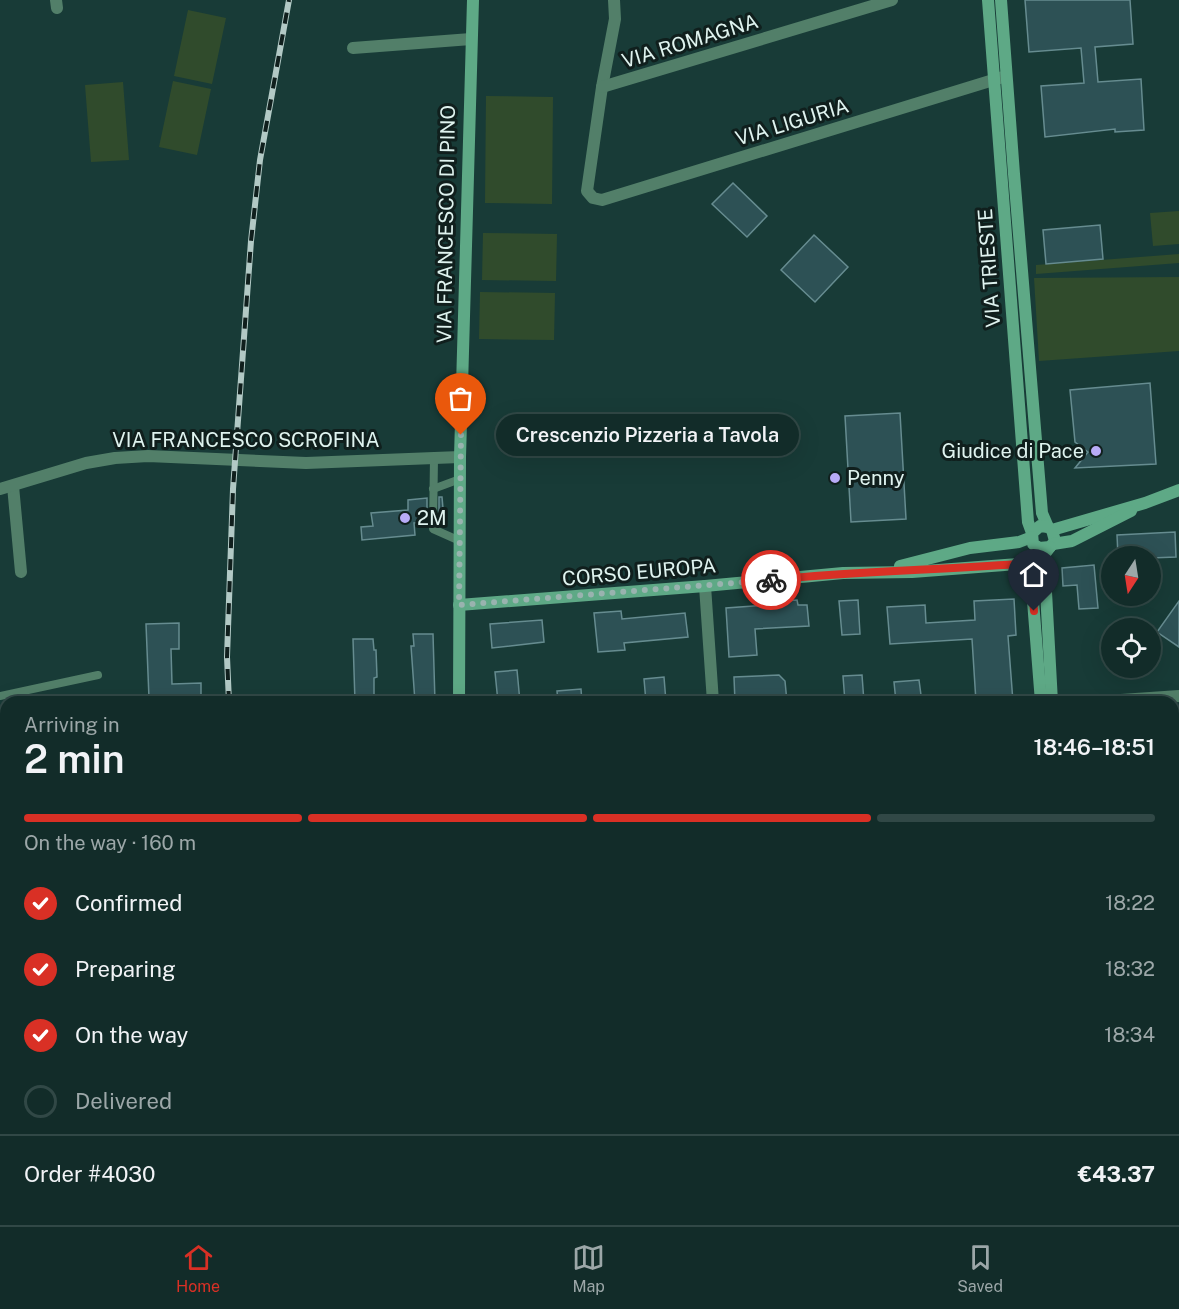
<!DOCTYPE html>
<meta charset="utf-8">
<style>
body{margin:0;font-family:"Public Sans",sans-serif;background:#1b3431;color:#f1f3f6;height:100vh;display:flex;flex-direction:column;font-size:22px;white-space:nowrap}
*{box-sizing:border-box;margin:0}
p{font-size:20px;color:#9ca7a8}
.icon{flex:none;width:33px;height:33px;fill:none;stroke:currentColor;stroke-width:2;stroke-linecap:round;stroke-linejoin:round}
.map{position:relative;flex:1;overflow:hidden}
.drawer{position:absolute;left:0px;top:696px;width:1179px;height:530px;display:flex;flex-direction:column;background:#122c29;border-radius:18px 18px 0 0;box-shadow:0 6px 24px #0002,0 0 0 2px #314846}
.drawer>*{flex:none}
.needle{width:39px;rotate:192deg}
.tools{position:absolute;left:1101px;top:546px;display:grid;gap:12px}
.tools a{display:grid;place-items:center;width:60px;height:60px;border-radius:50%;background:#122c29;box-shadow:0 6px 24px #0002,0 0 0 2px #314846;font-size:30px}
.pin{position:absolute;display:grid;place-items:center;width:51px;height:51px;color:#fff;margin:-62px -26px;border-radius:50% 50% 50% 0;rotate:-45deg;box-shadow:0 0 6px #0007}
.pin .icon{rotate:45deg}
.courier{position:absolute;display:grid;place-items:center;width:60px;height:60px;margin:-30px;border:4px solid #d93025;border-radius:50%;background:#fff;color:#222;box-shadow:0 2px 8px #0007}
.bubble{position:absolute;height:42px;border-radius:21px;background:#122c29;box-shadow:0 6px 24px #0002,0 0 0 2px #314846;font-size:20px;font-weight:600;line-height:42px;text-align:center}
.overview em{font-style:normal;font-weight:600}
.overview div{display:flex;flex-direction:column-reverse}
.overview{display:flex;align-items:center;justify-content:space-between;height:102px;padding:0 24px}
h1{font-size:39px;font-weight:600;line-height:45px}
.bar{display:grid;grid-template-columns:repeat(4,1fr);gap:9px 6px;align-content:center;height:72px;padding:0 24px}
.bar i{height:8px;border-radius:4px;background:#314846}
.bar .current{background:#d93025}
.bar p{grid-column:span 4}
.line{display:flex;align-items:center;gap:15px;padding:0 24px;border-top:2px solid #314846}
.line div{flex:1}
ol{padding:0 24px;list-style:none}
li{display:flex;align-items:center;gap:18px;height:66px}
li p{margin-inline-start:auto}
li .icon{padding:6px;border-radius:50%;background:#d93025;color:#fff;stroke-width:4}
li:last-child{color:#9ca7a8}
li i{width:33px;height:33px;border:3px solid #314846;border-radius:50%}
.tabs{display:flex;justify-content:space-around;align-items:center;height:84px;border-top:2px solid #314846;background:#122c29;font-size:16px;color:#9ca7a8}
.tabs a{display:grid;justify-items:center;gap:3px}
.tabs .current{color:#d93025}
.map>svg:first-child{display:block}
.green{fill:#304b2c}
.building{fill:#2d5155;stroke:#668c90;stroke-width:1.5}
.lines{fill:none;stroke-linecap:round;stroke-linejoin:round}
.lane{stroke:#527f69;stroke-width:8}
.street{stroke:#527f69;stroke-width:12}
.secondary{stroke:#5ea986;stroke-width:12}
.rail-casing{stroke:#b2c9c5;stroke-width:6}
.rail{stroke:#101f1d;stroke-width:4;stroke-dasharray:11;stroke-linecap:butt}
.done{stroke:#99b3af;stroke-width:6;stroke-dasharray:0 10.8}
.route{stroke:#d93025;stroke-width:8}
.poi-dot{fill:#b8abf7;stroke:#101f1d;stroke-width:2}
.labels{text-anchor:middle;dominant-baseline:central;stroke-width:6;stroke-linejoin:round;paint-order:stroke}
.street-label{font-size:20px;fill:#dff3ef;stroke:#101f1d}
.poi-label{font-size:20px;fill:#dff3ef;stroke:#101f1d;text-anchor:start}
</style>
<div class="map">
<svg width="1179" height="1225" viewBox="0 0 1179 1225">
<rect width="100%" height="100%" fill="#183b37"/>
<g class="green">
<polygon points="188,10 226,18 212,84 174,76"/>
<polygon points="173,81 211,89 197,155 159,147"/>
<polygon points="123,82 129,160 91,162 85,85"/>
<polygon points="486,96 553,97 552,204 485,203"/>
<polygon points="1179,211 1179,244 1153,246 1150,213"/>
<polygon points="483,233 557,234 556,281 482,280"/>
<polygon points="1179,254 1179,263 1036,274 1036,265"/>
<polygon points="1179,277 1179,351 1039,361 1034,278"/>
<polygon points="480,292 555,293 554,340 479,339"/>
<polygon points="1179,708 1179,789 1173,789 1173,709"/>
</g>
<g class="building">
<polygon points="1025,0 1130,0 1133,44 1095,47 1098,82 1141,79 1144,130 1115,132 1115,129 1045,137 1041,86 1084,83 1081,48 1029,52"/>
<polygon points="733,183 767,216 747,237 712,204"/>
<polygon points="1100,225 1103,259 1046,264 1043,230"/>
<polygon points="814,235 848,267 815,302 781,270"/>
<polygon points="1150,383 1156,464 1075,468 1088,452 1075,442 1070,390"/>
<polygon points="900,413 906,519 851,522 845,416"/>
<polygon points="439,497 442,497 444,520 439,521"/>
<polygon points="427,498 427,522 414,523 415,535 362,540 361,527 373,526 371,513 408,510 408,500"/>
<polygon points="1175,532 1176,557 1150,558 1150,556 1118,556 1117,535"/>
<polygon points="1094,565 1098,608 1079,609 1077,585 1063,586 1062,568"/>
<polygon points="1014,599 1016,635 1008,636 1013,702 976,702 972,639 890,644 887,607 925,605 926,623 975,620 974,601"/>
<polygon points="797,600 798,605 807,605 809,626 755,629 757,655 729,657 726,608 768,605 768,602"/>
<polygon points="858,600 860,634 842,635 839,601"/>
<polygon points="1179,601 1179,647 1157,632"/>
<polygon points="621,611 622,619 685,613 688,637 624,643 625,650 598,652 594,613"/>
<polygon points="542,620 544,642 492,648 490,624"/>
<polygon points="179,623 179,649 171,649 172,684 201,683 201,696 149,698 146,624"/>
<polygon points="413,634 433,634 435,702 415,702 411,646 414,646"/>
<polygon points="353,639 373,639 374,650 376,650 377,677 374,678 374,702 355,702"/>
<polygon points="517,670 520,702 498,702 495,672"/>
<polygon points="779,675 785,681 787,702 735,702 734,677"/>
<polygon points="862,675 864,702 845,702 843,676"/>
<polygon points="664,677 666,702 646,702 644,679"/>
<polygon points="919,680 921,695 913,696 914,702 896,702 894,682"/>
<polygon points="581,689 582,702 558,702 557,691"/>
</g>
<g class="lines">
<g class="lane">
<polyline points="434,458 433,529 460,541"/>
<polyline points="433,489 460,479"/>
<polyline points="0,696 98,675"/>
<polyline points="415,1220 415,1225"/>
<polyline points="447,1220 447,1225"/>
</g>
<g class="street">
<polyline points="56,0 57,8"/>
<polyline points="614,0 615,19 602,87 587,191 593,198 602,200 1003,77"/>
<polyline points="353,48 471,39"/>
<polyline points="602,87 892,0"/>
<polyline points="13,486 21,572"/>
<polyline points="0,489 86,463 115,458 148,456 306,463 460,457"/>
<polyline points="705,586 713,702"/>
<polyline points="1092,702 1179,696"/>
<polyline points="1173,840 1179,839"/>
<polyline points="1173,931 1179,930"/>
<polyline points="0,1165 6,1166"/>
<polyline points="750,1220 750,1225"/>
<polyline points="1049,1220 1049,1225"/>
</g>
<g class="secondary">
<polyline points="988,0 1028,522 1032,533"/>
<polyline points="1001,0 1014,174 1042,513 1048,527"/>
<polyline points="1052,530 1055,541 1050,547 1039,548 1033,544 1032,533 1040,526 1048,527 1052,530 1145,503 1179,490"/>
<polyline points="1053,544 1072,541 1131,511"/>
<polyline points="1044,555 1052,702"/>
<polyline points="1030,563 1041,702"/>
<polyline points="900,566 970,548 1019,542 1032,537"/>
<polyline points="459,605 705,586 843,573 912,572 1030,563 1044,555 1050,547"/>
<polyline points="459,702 460,457 473,0"/>
<polyline points="1173,1043 1179,1043"/>
<polyline points="0,1186 6,1187"/>
<polyline points="281,1220 282,1225"/>
<polyline points="470,1220 470,1225"/>
</g>
<g class="rail-casing">
<g id="rail">
<polyline points="229,702 227,657 233,489 251,241 260,160 289,0"/>
<polyline points="349,1220 351,1225"/>
</g>
</g>
<use href="#rail" class="rail"/>
</g>
<g class="lines">
<polyline class="done" points="461,435 459,605 771,580"/>
<path class="route" d="M771,580C857,571 944,570 1030,563L1034,611"/>
</g>
<g class="poi-dot">
<circle cx="1096" cy="451" r="6"/>
<circle cx="835" cy="478" r="6"/>
<circle cx="405" cy="518" r="6"/>
</g>
<g class="labels">
<g class="street-label">
<text transform="translate(690 41) rotate(-17)">VIA ROMAGNA</text>
<text transform="translate(792 122) rotate(-17)">VIA LIGURIA</text>
<text transform="translate(446 224) rotate(-89)">VIA FRANCESCO DI PINO</text>
<text transform="translate(989 268) rotate(-94)">VIA TRIESTE</text>
<text x="246" y="440">VIA FRANCESCO SCROFINA</text>
<text transform="translate(639 572) rotate(-5)">CORSO EUROPA</text>
</g>
<g class="poi-label">
<text x="1084" y="451" text-anchor="end">Giudice di Pace</text>
<text x="847" y="478">Penny</text>
<text x="417" y="518">2M</text>
</g>
</g>
</svg>
<div class="tools">
<a><svg class="needle" viewBox="-14 -14 28 28"><path d="M0-13l5 13h-10z" fill="#e53935"/><path d="M0 13l5-13h-10z" fill="#9ca7a8"/></svg></a>
<a><svg class="icon" aria-label="locate" viewBox="0 0 24 24"><circle cx="12" cy="12" r="6"/><path d="M12 2v4M12 18v4M2 12h4M18 12h4"/></svg></a>
</div>
<div class="pin" style="left:461px;top:435px;background:#ea580c"><svg class="icon" aria-label="bag" viewBox="0 0 24 24"><path d="M5 8h14l-1 12H6zM9 8a3 3 0 0 1 6 0"/></svg></div>
<div class="pin" style="left:1034px;top:611px;background:#1f2937"><svg class="icon" aria-label="home" viewBox="0 0 24 24"><path d="M3 11l9-7 9 7M6 9v11h12V9"/></svg></div>
<div class="courier" style="left:771px;top:580px"><svg class="icon" aria-label="bike" viewBox="0 0 24 24"><circle cx="6" cy="16" r="4"/><circle cx="18" cy="16" r="4"/><path d="M6 16l4-8h5l3 8M10 8l3 8H6M13 5h3"/></svg></div>
<div class="bubble" style="left:496px;top:414px;width:303px">Crescenzio Pizzeria a Tavola</div>
<section class="drawer">
<div class="overview"><div><h1>2 min</h1><p>Arriving in</p></div><em>18:46–18:51</em></div>
<div class="bar"><i class="current"></i><i class="current"></i><i class="current"></i><i></i><p>On the way · 160 m</p></div>
<ol>
<li><svg class="icon" aria-label="check" viewBox="0 0 24 24"><path d="M5 12l5 5 9-10"/></svg>Confirmed<p>18:22</p></li>
<li><svg class="icon" aria-label="check" viewBox="0 0 24 24"><path d="M5 12l5 5 9-10"/></svg>Preparing<p>18:32</p></li>
<li><svg class="icon" aria-label="check" viewBox="0 0 24 24"><path d="M5 12l5 5 9-10"/></svg>On the way<p>18:34</p></li>
<li><i></i>Delivered</li>
</ol>
<div class="line" style="height:78px"><div>Order #4030</div><b>€43.37</b></div>
</section>
</div>
<nav class="tabs">
<a class="current"><svg class="icon" aria-label="home" viewBox="0 0 24 24"><path d="M3 11l9-7 9 7M6 9v11h12V9"/></svg>Home</a>
<a><svg class="icon" aria-label="map" viewBox="0 0 24 24"><path d="M3 6l6-2 6 2 6-2v14l-6 2-6-2-6 2zM9 4v14M15 6v14"/></svg>Map</a>
<a><svg class="icon" aria-label="saved" viewBox="0 0 24 24"><path d="M7 4h10v16l-5-4-5 4z"/></svg>Saved</a>
</nav>
